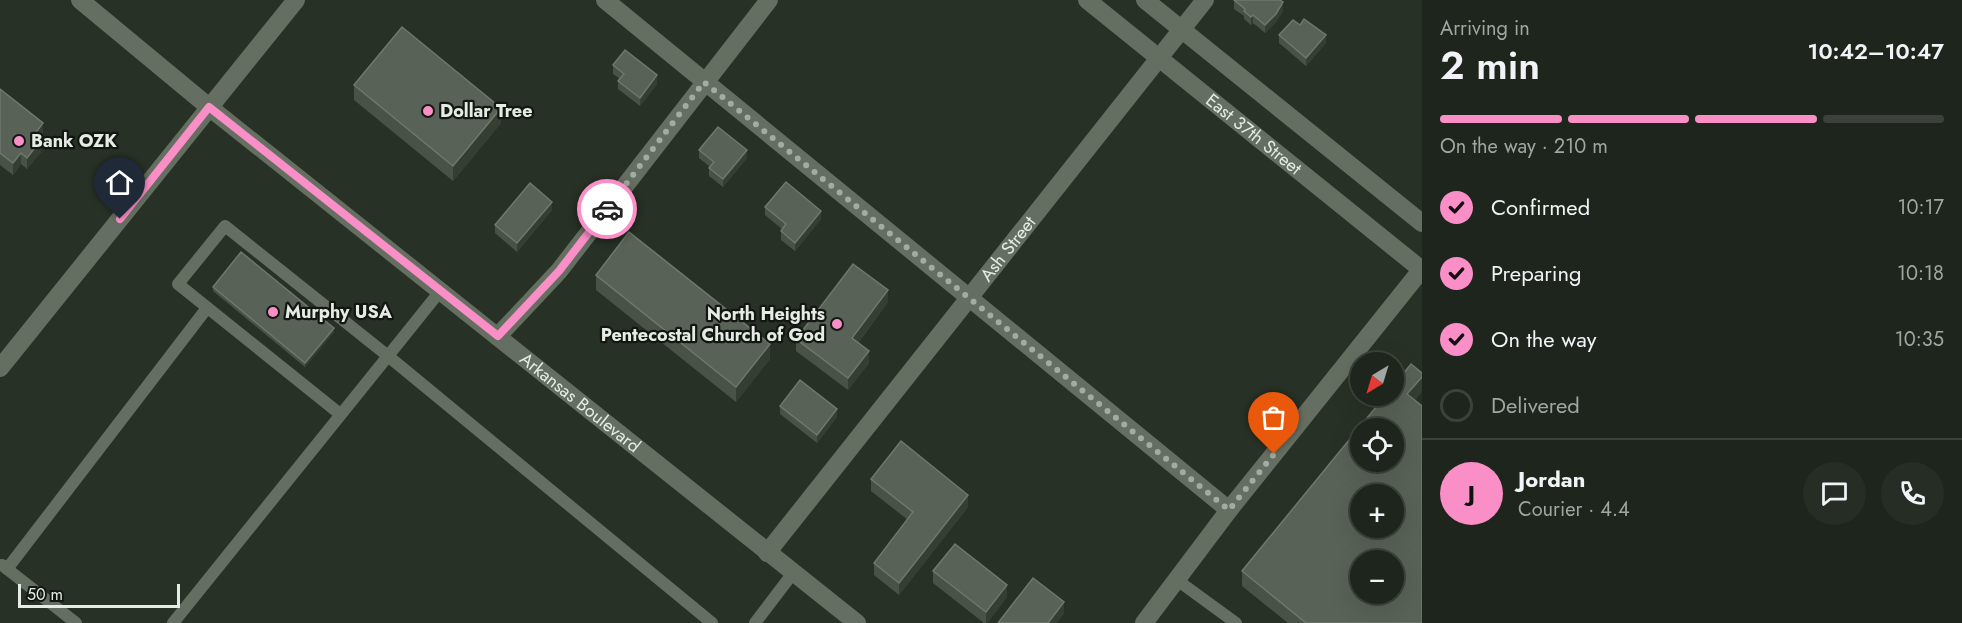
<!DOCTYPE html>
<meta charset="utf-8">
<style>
body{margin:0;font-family:Jost,sans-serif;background:#262d25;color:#f1f3f6;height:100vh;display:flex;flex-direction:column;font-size:22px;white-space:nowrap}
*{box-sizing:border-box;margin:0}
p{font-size:20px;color:#a1a5a3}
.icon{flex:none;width:33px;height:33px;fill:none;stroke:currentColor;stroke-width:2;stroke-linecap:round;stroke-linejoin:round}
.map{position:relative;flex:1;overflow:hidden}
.side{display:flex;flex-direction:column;background:#1e251c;width:540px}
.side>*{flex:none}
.needle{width:39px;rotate:218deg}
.tools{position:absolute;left:1350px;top:352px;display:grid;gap:12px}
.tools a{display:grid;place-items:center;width:54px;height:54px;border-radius:50%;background:#1e251c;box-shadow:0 6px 24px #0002,0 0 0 2px #3c423b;font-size:30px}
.scale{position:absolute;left:18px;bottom:15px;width:162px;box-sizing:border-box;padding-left:6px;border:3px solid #e6ece5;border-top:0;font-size:16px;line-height:21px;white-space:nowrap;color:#e6ece5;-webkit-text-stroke:4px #131712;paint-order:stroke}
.pin{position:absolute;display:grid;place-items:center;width:51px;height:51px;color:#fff;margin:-62px -26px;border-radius:50% 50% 50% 0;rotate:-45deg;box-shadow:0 0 6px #0007}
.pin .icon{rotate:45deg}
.courier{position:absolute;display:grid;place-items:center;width:60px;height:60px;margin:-30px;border:4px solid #fa8fc7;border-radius:50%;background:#fff;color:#222;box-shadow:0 2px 8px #0007}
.overview em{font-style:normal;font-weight:600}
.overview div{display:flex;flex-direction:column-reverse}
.overview{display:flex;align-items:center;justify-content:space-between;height:102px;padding:0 18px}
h1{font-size:39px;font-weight:600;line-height:45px}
.bar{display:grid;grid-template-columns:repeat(4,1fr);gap:9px 6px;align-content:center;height:72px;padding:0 18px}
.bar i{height:8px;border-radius:4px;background:#3c423b}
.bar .selected{background:#fa8fc7}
.bar p{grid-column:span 4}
.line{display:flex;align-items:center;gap:15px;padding:0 18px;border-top:2px solid #3c423b}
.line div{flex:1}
.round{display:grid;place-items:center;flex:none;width:63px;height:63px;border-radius:32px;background:#262d25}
ol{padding:0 18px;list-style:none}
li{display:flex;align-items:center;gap:18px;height:66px}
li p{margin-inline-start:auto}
li .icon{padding:6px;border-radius:50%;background:#fa8fc7;color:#111;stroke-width:4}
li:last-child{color:#a1a5a3}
li i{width:33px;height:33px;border:3px solid #3c423b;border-radius:50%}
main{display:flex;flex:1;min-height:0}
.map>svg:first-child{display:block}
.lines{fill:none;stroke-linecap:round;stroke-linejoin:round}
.lane{stroke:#656f61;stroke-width:12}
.street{stroke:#656f61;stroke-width:18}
.secondary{stroke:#656f61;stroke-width:18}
.wall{fill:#485245}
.shaded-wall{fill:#343e31}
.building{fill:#596256;stroke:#6f786d;stroke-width:1.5;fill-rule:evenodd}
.done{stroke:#a4aba2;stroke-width:6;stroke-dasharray:0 10.8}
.route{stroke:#fa8fc7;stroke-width:8}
.poi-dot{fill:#fa8fc7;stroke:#131712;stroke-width:2}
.labels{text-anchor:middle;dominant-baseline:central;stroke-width:4.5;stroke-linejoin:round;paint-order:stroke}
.poi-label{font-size:18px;font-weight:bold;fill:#e6ece5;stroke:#131712;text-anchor:start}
.street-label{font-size:18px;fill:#e6ece5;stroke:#131712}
</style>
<main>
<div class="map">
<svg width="1422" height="623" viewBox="0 0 1422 623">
<rect width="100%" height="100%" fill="#283125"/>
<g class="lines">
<g class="lane">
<polyline points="340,414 178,284 225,226 388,356 441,290"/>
<polyline points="2,565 76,623"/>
<polyline points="7,569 207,308"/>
<polyline points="1177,580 1236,623"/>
<polyline points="173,623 388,356 712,623"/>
<polyline points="755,623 793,573"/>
</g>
<g class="street">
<polyline points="605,0 1229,510"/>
<path id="s1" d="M1087,0L1422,270"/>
<polyline points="1145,0 1422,223"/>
<polyline points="498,336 559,271 769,0"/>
<path id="s2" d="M767,553L1205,0"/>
<polyline points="1144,623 1229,510 1422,269"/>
</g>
<g class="secondary">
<path id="s3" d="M80,0L209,107L857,623"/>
<polyline points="0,368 296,0"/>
</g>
</g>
<g class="wall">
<polygon points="1234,0 1280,0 1283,11 1276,22 1265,33 1253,23 1251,25 1244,19 1244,16 1234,9"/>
<polygon points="1300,25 1326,43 1306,66 1279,43 1279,35"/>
<polygon points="613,65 657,84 640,106 618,89 618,81 620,79 613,74"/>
<polygon points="354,85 501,123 453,181 354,100"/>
<polygon points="0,89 43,135 40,140 41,152 27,169 21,164 13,175 0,165"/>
<polygon points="699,150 747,158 723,187 709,176 709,168 710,167 699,158"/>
<polygon points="765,207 821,219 795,251 781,240 781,231 782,229 765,215"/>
<polygon points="552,210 517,252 495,233 495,225"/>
<polygon points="596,275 770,359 736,402 596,290"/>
<polygon points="213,287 334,332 305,367 213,291"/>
<polygon points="888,302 858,343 869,363 848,390 796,351 796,339"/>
<polygon points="1422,392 1415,400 1422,623 1288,623 1242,586 1242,571"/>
<polygon points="780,406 837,417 817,443 780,414"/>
<polygon points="871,479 968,507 899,595 874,575 874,563 908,520 871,491"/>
<polygon points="933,571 1007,597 987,623 984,623 933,583"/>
</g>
<g class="shaded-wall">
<polygon points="1283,2 1283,11 1276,22 1265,33 1265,25"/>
<polygon points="1253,15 1253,23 1251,25 1251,17"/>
<polygon points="1326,35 1326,43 1306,66 1306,58"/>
<polygon points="657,75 657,84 640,106 640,98"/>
<polygon points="501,108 501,123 453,181 453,166"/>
<polygon points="43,123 43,135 34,147 34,135"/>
<polygon points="41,140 41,152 27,169 27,158"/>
<polygon points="747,150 747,158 723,187 723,179"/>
<polygon points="21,153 21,164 13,175 13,163"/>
<polygon points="552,202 552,210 517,252 517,243"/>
<polygon points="821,211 821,219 795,251 795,243"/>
<polygon points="888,290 888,302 852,350 852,338"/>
<polygon points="334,328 334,332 305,367 305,363"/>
<polygon points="770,344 770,359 736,402 736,387"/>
<polygon points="869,351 869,363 848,390 848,378"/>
<polygon points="1422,377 1422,392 1407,409 1407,394"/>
<polygon points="837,409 837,417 817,443 817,435"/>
<polygon points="968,495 968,507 899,595 899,583"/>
<polygon points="1007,585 1007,597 987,623 986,623 986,612"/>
<polygon points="1064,602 1064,614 1057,623 1048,623"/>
</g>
<g class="building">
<polygon points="1234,0 1280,0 1283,2 1276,14 1265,25 1253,15 1251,17 1244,11 1245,9"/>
<polygon points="1304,19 1326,35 1306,58 1279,35 1293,20 1300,25"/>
<polygon points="402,27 501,108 453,166 354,85"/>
<polygon points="625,50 657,75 640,98 618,81 624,74 613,65"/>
<polygon points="0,89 43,123 34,135 41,140 27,158 21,153 13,163 0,153"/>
<polygon points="718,127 747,150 723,179 709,168 714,162 699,150"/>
<polygon points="786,182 821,211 795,243 781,231 786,224 765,207"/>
<polygon points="530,183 552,202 517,243 495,225"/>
<polygon points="629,232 770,344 736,387 596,275"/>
<polygon points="241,252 334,328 305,363 213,287"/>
<polygon points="853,264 888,290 852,338 869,351 848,378 796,339"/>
<path d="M1411,364L1422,373V377L1407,394L1422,406V623H1306L1242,571L1385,396H1394V385ZM1360,429H1394V462H1360ZM1360,495H1394V528H1360ZM1360,561H1394V594H1360Z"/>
<polygon points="800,380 837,409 817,435 780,406"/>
<polygon points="901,441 968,495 899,583 874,563 913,512 871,479"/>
<polygon points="955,544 1007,585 986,612 933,571"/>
<polygon points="1033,578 1064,602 1048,623 998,623"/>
</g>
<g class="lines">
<polyline class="done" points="607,209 704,82 1229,510 1274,454"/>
<polyline class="route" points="120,219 209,107 498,336 559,271 607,209"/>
</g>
<g class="poi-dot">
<circle cx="428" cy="111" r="6"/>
<circle cx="19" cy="141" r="6"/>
<circle cx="273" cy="312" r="6"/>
<circle cx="837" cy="324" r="6"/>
</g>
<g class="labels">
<g class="poi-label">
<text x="440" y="111">Dollar Tree</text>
<text x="31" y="141">Bank OZK</text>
<text x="285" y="312">Murphy USA</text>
<text x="825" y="314" text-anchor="end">North Heights<tspan x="825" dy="21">Pentecostal Church of God</tspan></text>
</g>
<g class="street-label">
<text stroke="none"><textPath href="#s1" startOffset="214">East 37th Street</textPath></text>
<text stroke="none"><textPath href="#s2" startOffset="388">Ash Street</textPath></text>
<text stroke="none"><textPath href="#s3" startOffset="642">Arkansas Boulevard</textPath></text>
</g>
</g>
</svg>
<div class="tools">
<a><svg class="needle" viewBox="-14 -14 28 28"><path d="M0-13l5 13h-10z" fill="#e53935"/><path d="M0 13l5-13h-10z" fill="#a1a5a3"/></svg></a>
<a><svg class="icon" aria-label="locate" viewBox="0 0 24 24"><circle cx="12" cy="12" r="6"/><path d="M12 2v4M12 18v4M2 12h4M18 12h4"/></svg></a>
<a>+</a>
<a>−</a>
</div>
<div class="scale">50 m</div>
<div class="pin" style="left:1274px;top:454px;background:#ea580c"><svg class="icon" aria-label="bag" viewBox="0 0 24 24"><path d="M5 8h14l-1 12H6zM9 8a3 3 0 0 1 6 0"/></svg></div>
<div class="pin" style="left:120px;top:219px;background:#1f2937"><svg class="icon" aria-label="home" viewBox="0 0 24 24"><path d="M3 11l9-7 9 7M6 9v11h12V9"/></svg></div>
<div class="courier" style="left:607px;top:209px"><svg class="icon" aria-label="car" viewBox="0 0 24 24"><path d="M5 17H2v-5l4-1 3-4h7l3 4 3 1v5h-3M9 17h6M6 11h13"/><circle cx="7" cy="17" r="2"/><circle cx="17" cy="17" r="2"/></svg></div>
</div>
<section class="side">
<div class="overview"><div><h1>2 min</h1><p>Arriving in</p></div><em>10:42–10:47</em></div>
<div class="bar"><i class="selected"></i><i class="selected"></i><i class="selected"></i><i></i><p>On the way · 210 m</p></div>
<ol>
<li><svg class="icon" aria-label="check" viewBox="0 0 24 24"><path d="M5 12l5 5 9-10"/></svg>Confirmed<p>10:17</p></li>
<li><svg class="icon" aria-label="check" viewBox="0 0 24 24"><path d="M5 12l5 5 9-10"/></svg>Preparing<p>10:18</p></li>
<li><svg class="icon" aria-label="check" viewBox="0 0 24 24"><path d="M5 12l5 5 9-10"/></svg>On the way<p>10:35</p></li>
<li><i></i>Delivered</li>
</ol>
<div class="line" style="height:108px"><b class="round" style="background:#fa8fc7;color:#111">J</b><div><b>Jordan</b><p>Courier · 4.4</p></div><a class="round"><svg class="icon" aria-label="chat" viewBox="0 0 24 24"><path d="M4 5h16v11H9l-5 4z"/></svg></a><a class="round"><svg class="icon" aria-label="phone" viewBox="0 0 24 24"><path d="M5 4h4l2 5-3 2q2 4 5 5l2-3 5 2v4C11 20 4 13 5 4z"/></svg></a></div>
</section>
</main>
